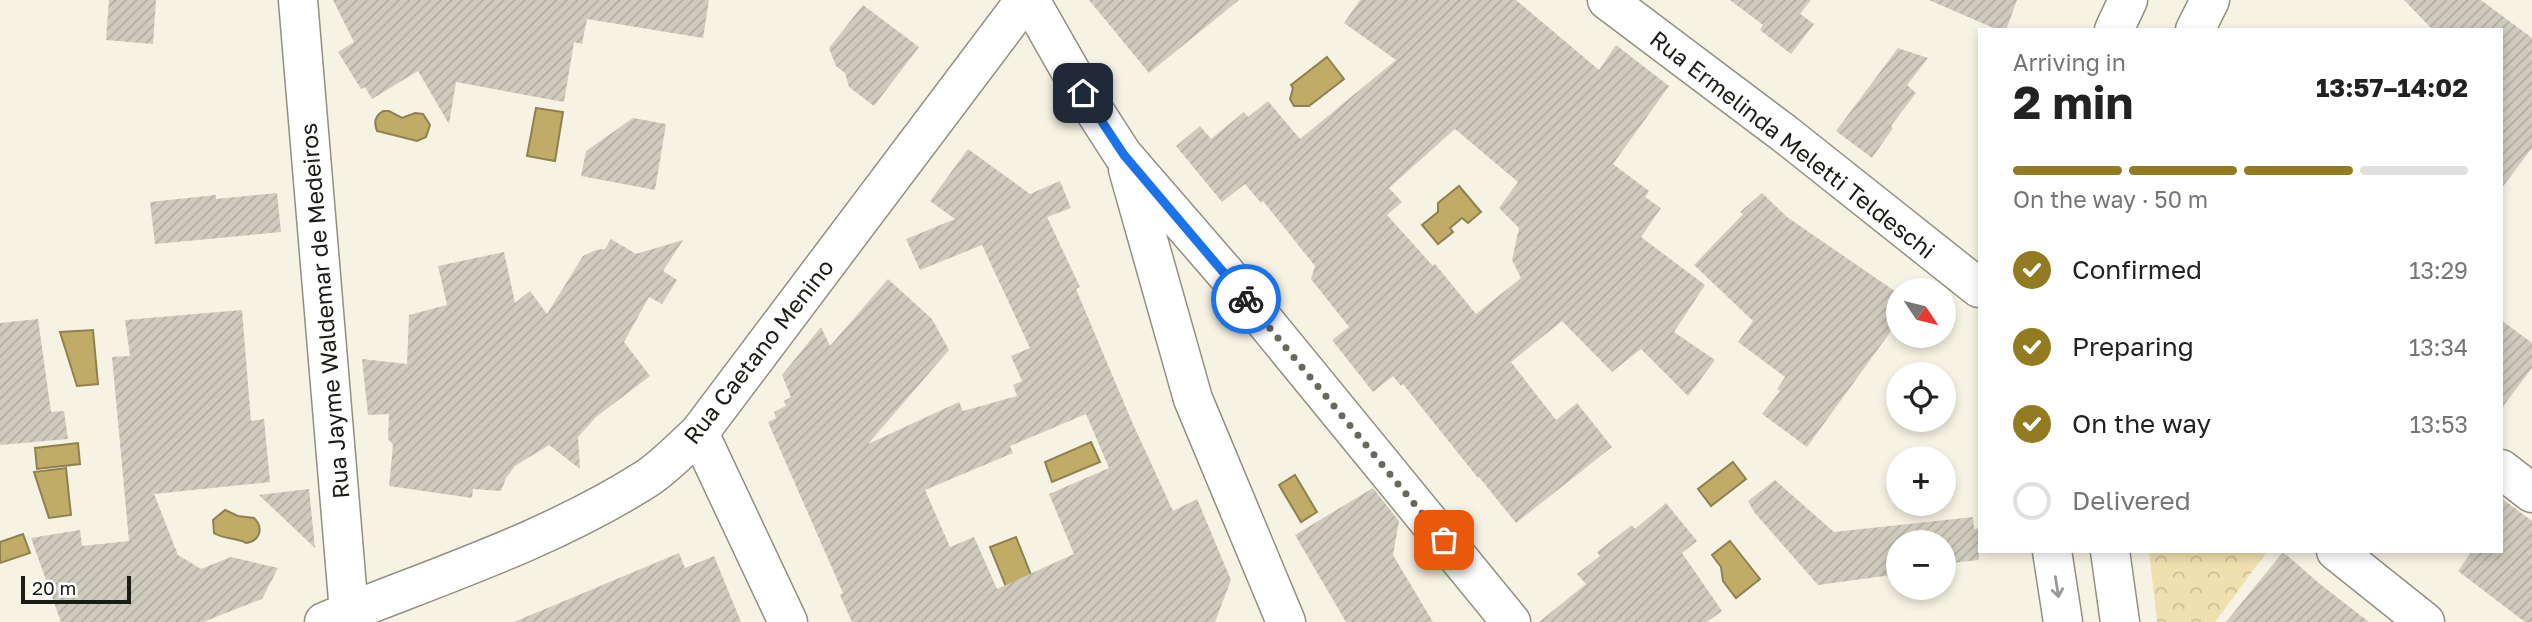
<!DOCTYPE html>
<meta charset="utf-8">
<style>
body{margin:0;font-family:"Golos Text",sans-serif;background:#f6f6f6;color:#222;height:100vh;display:flex;flex-direction:column;font-size:26px;white-space:nowrap}
*{box-sizing:border-box;margin:0}
p{font-size:23px;color:#767676}
.icon{flex:none;width:38px;height:38px;fill:none;stroke:currentColor;stroke-width:2;stroke-linecap:round;stroke-linejoin:round}
.map{position:relative;flex:1;overflow:hidden}
.panel{position:absolute;left:1978px;top:28px;width:525px;height:525px;display:flex;flex-direction:column;background:#fff;border-radius:0px;box-shadow:0 4px 10px #0003}
.panel>*{flex:none}
.needle{width:46px;rotate:125deg}
.controls{position:absolute;left:1886px;top:278px;display:grid;gap:14px}
.controls a{display:grid;place-items:center;width:70px;height:70px;border-radius:50%;background:#fff;box-shadow:0 4px 10px #0003;font-size:35px}
.scale{position:absolute;left:21px;bottom:18px;width:110px;box-sizing:border-box;padding-left:7px;border:4px solid #1c1b16;border-top:0;font-size:19px;line-height:24px;white-space:nowrap;color:#1c1b16;-webkit-text-stroke:5px #fff;paint-order:stroke}
.pin{position:absolute;display:grid;place-items:center;width:60px;height:60px;color:#fff;margin:-30px;border-radius:14px;box-shadow:0 4px 10px #0006}
.courier{position:absolute;display:grid;place-items:center;width:70px;height:70px;margin:-35px;border:5px solid #1a73e8;border-radius:50%;background:#fff;color:#222;box-shadow:0 2px 9px #0007}
.summary em{font-style:normal;font-weight:700}
.summary div{display:flex;flex-direction:column-reverse}
.summary{display:flex;align-items:center;justify-content:space-between;height:119px;padding:0 35px}
h1{font-size:46px;font-weight:700;line-height:52px}
.bar{display:grid;grid-template-columns:repeat(4,1fr);gap:10px 7px;align-content:center;height:84px;padding:0 35px}
.bar i{height:9px;border-radius:5px;background:#e0e0e0}
.bar .active{background:#927b21}
.bar p{grid-column:span 4}
ol{padding:0 35px;list-style:none}
li{display:flex;align-items:center;gap:21px;height:77px}
li p{margin-inline-start:auto}
li .icon{padding:7px;border-radius:50%;background:#927b21;color:#fff;stroke-width:4}
li:last-child{color:#767676}
li i{width:38px;height:38px;border:4px solid #e0e0e0;border-radius:50%}
.map>svg:first-child{display:block}
.park{fill:url(#park-crowns)}
.water{fill:#c0ac67;stroke:#8f804f;stroke-width:2}
.building{fill:url(#building-hatch);fill-rule:evenodd}
.lines{fill:none;stroke-linecap:round;stroke-linejoin:round}
.minor-casing{stroke:#938f82;stroke-width:41}
.minor{stroke:#fff;stroke-width:38}
.oneway{stroke:#999896}
.done{stroke:#69675e;stroke-width:7;stroke-dasharray:0 12.6}
.route{stroke:#1a73e8;stroke-width:9}
.labels{text-anchor:middle;dominant-baseline:central;stroke-width:7;stroke-linejoin:round;paint-order:stroke}
.street-label{font-size:23px;fill:#1c1b16;stroke:#fff}
</style>
<div class="map">
<svg width="2532" height="622" viewBox="0 0 2532 622">
<defs>
<pattern id="park-crowns" width="20" height="18" patternUnits="userSpaceOnUse" patternTransform="scale(1.75)"><rect width="20" height="18" fill="#efe0b0"/><path d="M2 6a3 3 0 1 1 6 0M12 15a3 3 0 1 1 6 0" fill="none" stroke="#ccc097"/></pattern>
<pattern id="building-hatch" width="6" height="6" patternUnits="userSpaceOnUse" patternTransform="scale(1.75)"><rect width="6" height="6" fill="#cfcbbd"/><path d="M-1 1l2-2M0 6l6-6M5 7l2-2" fill="none" stroke="#b1aea2"/></pattern>
</defs>
<rect width="100%" height="100%" fill="#f7f3e4"/>
<polygon class="park" points="2149,551 2264,551 2266,553 2215,622 2157,622"/>
<g class="water">
<polygon points="1327,57 1344,79 1309,106 1294,106 1290,99 1293,88 1291,85"/>
<polygon points="536,108 563,112 555,161 527,156"/>
<path d="M383,111H389L402,118L415,113L423,114L430,125L426,137L417,141L377,131C374,122 374,117 383,111Z"/>
<polygon points="1459,186 1481,212 1468,223 1462,218 1450,228 1453,232 1438,244 1422,225 1438,212 1438,203"/>
<polygon points="93,330 98,384 77,386 60,332"/>
<polygon points="1091,442 1100,462 1052,482 1045,462"/>
<polygon points="78,443 80,464 37,469 35,448"/>
<polygon points="1733,462 1746,479 1711,506 1698,489"/>
<polygon points="66,468 71,515 49,518 34,472"/>
<polygon points="1295,475 1317,512 1301,522 1279,485"/>
<path d="M225,510L238,516L254,518C264,528 260,541 246,543C236,537 225,540 214,533L213,520Z"/>
<polygon points="23,534 30,553 0,563 0,542"/>
<polygon points="1016,537 1035,585 1009,594 990,547"/>
<polygon points="1730,541 1760,579 1736,598 1723,581 1721,567 1712,555"/>
</g>
<g class="building">
<polygon points="109,0 156,0 153,44 106,40"/>
<polygon points="333,0 709,0 703,38 587,19 582,44 574,42 564,102 456,82 449,124 418,71 372,99 365,87 361,89 338,52 354,42"/>
<polygon points="1089,0 1239,0 1149,73"/>
<path d="M1360,0H1516L1599,70L1616,45L1669,86L1613,164L1649,191L1645,197L1661,208L1641,237L1705,285L1674,332L1715,360L1688,396L1641,349L1612,372L1562,321L1511,362L1556,420L1577,403L1612,447L1516,523L1479,477L1478,478L1403,384L1401,386L1393,376L1373,392L1332,340L1349,327L1311,279L1315,266L1263,201L1261,203L1245,184L1222,202L1176,146L1200,126L1211,139L1244,112L1248,117L1268,101L1300,139L1396,60L1344,23ZM1455,129L1518,182L1499,208L1519,228L1512,260L1521,278L1476,314L1435,264L1433,266L1387,215L1402,202L1389,188Z"/>
<polygon points="1730,0 1811,0 1800,14 1814,24 1791,54 1760,30 1763,25"/>
<polygon points="1929,0 2017,0 2006,30 1998,30"/>
<polygon points="2404,0 2481,0 2532,38 2532,148 2501,189 2501,30 2433,30"/>
<polygon points="863,5 919,47 874,106 849,87 845,73 836,66 829,48"/>
<polygon points="1898,48 1928,58 1907,85 1916,93 1891,126 1893,128 1872,158 1836,131"/>
<polygon points="633,118 666,124 655,190 581,176 586,151"/>
<path d="M968,149L1030,194L1060,181L1071,208L1047,217L1080,287L1076,289L1132,422L1173,511L1197,499L1231,580L1215,622H852L840,595L843,593L768,422L776,418L774,412L786,406L784,401L791,397L782,375L821,327L830,346L888,279L932,319L949,350L868,444L959,402L963,411L1017,396L1013,385L1022,381L1011,356L1030,348L982,245L920,270L906,239L955,219L930,201ZM1086,414L1109,468L1049,494L1074,554L997,589L974,537L950,547L925,490L1013,453L1010,446Z"/>
<polygon points="277,193 281,232 155,244 150,202 216,195 216,199"/>
<polygon points="1762,193 1787,217 1899,294 1899,320 1807,447 1762,414 1780,391 1777,389 1785,377 1738,342 1753,321 1694,265 1743,214 1740,212"/>
<polygon points="611,239 636,254 683,240 663,271 677,280 662,304 649,297 624,342 650,376 596,417 578,437 580,469 549,445 515,466 506,478 501,491 473,489 472,498 389,486 393,445 388,439 389,414 368,415 362,359 407,364 409,315 447,305 438,266 504,252 515,303 530,291 547,314 583,256 596,250 605,249"/>
<polygon points="242,310 251,421 264,419 270,482 154,494 178,555 201,569 231,557 278,568 262,599 203,622 61,622 31,538 80,530 82,546 129,541 112,357 130,356 125,320"/>
<polygon points="38,319 51,412 64,411 68,439 0,445 0,323"/>
<polygon points="2501,320 2532,343 2532,368 2501,409"/>
<polygon points="1775,480 1834,532 1973,517 1974,529 1979,528 1979,560 1944,564 1944,542 1899,542 1899,574 1818,585 1754,512 1748,501"/>
<polygon points="1373,488 1399,521 1393,555 1433,622 1346,622 1295,535"/>
<polygon points="309,489 315,548 259,495"/>
<polygon points="2501,498 2532,521 2532,622 2525,622 2458,571 2472,551 2501,551"/>
<polygon points="1666,503 1697,541 1682,553 1722,611 1707,622 1539,622 1586,584 1577,574 1600,556 1597,552 1632,525 1635,529"/>
<polygon points="2283,552 2320,584 2369,622 2226,622"/>
<polygon points="679,553 685,568 714,556 741,622 514,622"/>
</g>
<g class="lines">
<g class="minor-casing">
<g id="minor">
<polyline points="298,0 349,612 352,622"/>
<polyline points="1030,0 1083,93 1123,155 1227,275 1511,622"/>
<polyline points="1607,0 1785,134 1979,288"/>
<polyline points="2114,30 2128,0"/>
<polyline points="2195,30 2210,0"/>
<polyline points="1128,169 1193,399 1286,622"/>
<polyline points="699,433 788,622"/>
<polyline points="2501,469 2532,493"/>
<polyline points="2052,551 2063,622"/>
<polyline points="2110,551 2120,622"/>
<polyline points="2336,551 2425,622"/>
<path d="M324,622C432,578 547,542 646,479C665,467 682,448 699,433L1025,0"/>
</g>
</g>
<use href="#minor" class="minor"/>
</g>
<defs><path id="oneway-shaft" d="M-6 0H5M1.5-3L5.5 0L1.5 3" fill="none" stroke-width="1.6" stroke-linecap="round" stroke-linejoin="round" transform="scale(1.75)"/></defs>
<use class="oneway" href="#oneway-shaft" transform="translate(2057 587) rotate(81)"/>
<g class="lines">
<polyline class="done" points="1246,299 1444,540"/>
<polyline class="route" points="1083,93 1124,155 1246,299"/>
</g>
<g class="labels">
<g class="street-label">
<text transform="translate(1793 144) rotate(38)">Rua Ermelinda Meletti Teldeschi</text>
<text transform="translate(324 311) rotate(-95)">Rua Jayme Waldemar de Medeiros</text>
<text transform="translate(758 351) rotate(-52)">Rua Caetano Menino</text>
</g>
</g>
</svg>
<div class="controls">
<a><svg class="needle" viewBox="-14 -14 28 28"><path d="M0-13l5 13h-10z" fill="#e53935"/><path d="M0 13l5-13h-10z" fill="#767676"/></svg></a>
<a><svg class="icon" aria-label="locate" viewBox="0 0 24 24"><circle cx="12" cy="12" r="6"/><path d="M12 2v4M12 18v4M2 12h4M18 12h4"/></svg></a>
<a>+</a>
<a>−</a>
</div>
<div class="scale">20 m</div>
<div class="pin" style="left:1444px;top:540px;background:#ea580c"><svg class="icon" aria-label="bag" viewBox="0 0 24 24"><path d="M5 8h14l-1 12H6zM9 8a3 3 0 0 1 6 0"/></svg></div>
<div class="pin" style="left:1083px;top:93px;background:#1f2937"><svg class="icon" aria-label="home" viewBox="0 0 24 24"><path d="M3 11l9-7 9 7M6 9v11h12V9"/></svg></div>
<div class="courier" style="left:1246px;top:299px"><svg class="icon" aria-label="bike" viewBox="0 0 24 24"><circle cx="6" cy="16" r="4"/><circle cx="18" cy="16" r="4"/><path d="M6 16l4-8h5l3 8M10 8l3 8H6M13 5h3"/></svg></div>
<section class="panel">
<div class="summary"><div><h1>2 min</h1><p>Arriving in</p></div><em>13:57–14:02</em></div>
<div class="bar"><i class="active"></i><i class="active"></i><i class="active"></i><i></i><p>On the way · 50 m</p></div>
<ol>
<li><svg class="icon" aria-label="check" viewBox="0 0 24 24"><path d="M5 12l5 5 9-10"/></svg>Confirmed<p>13:29</p></li>
<li><svg class="icon" aria-label="check" viewBox="0 0 24 24"><path d="M5 12l5 5 9-10"/></svg>Preparing<p>13:34</p></li>
<li><svg class="icon" aria-label="check" viewBox="0 0 24 24"><path d="M5 12l5 5 9-10"/></svg>On the way<p>13:53</p></li>
<li><i></i>Delivered</li>
</ol>
</section>
</div>
